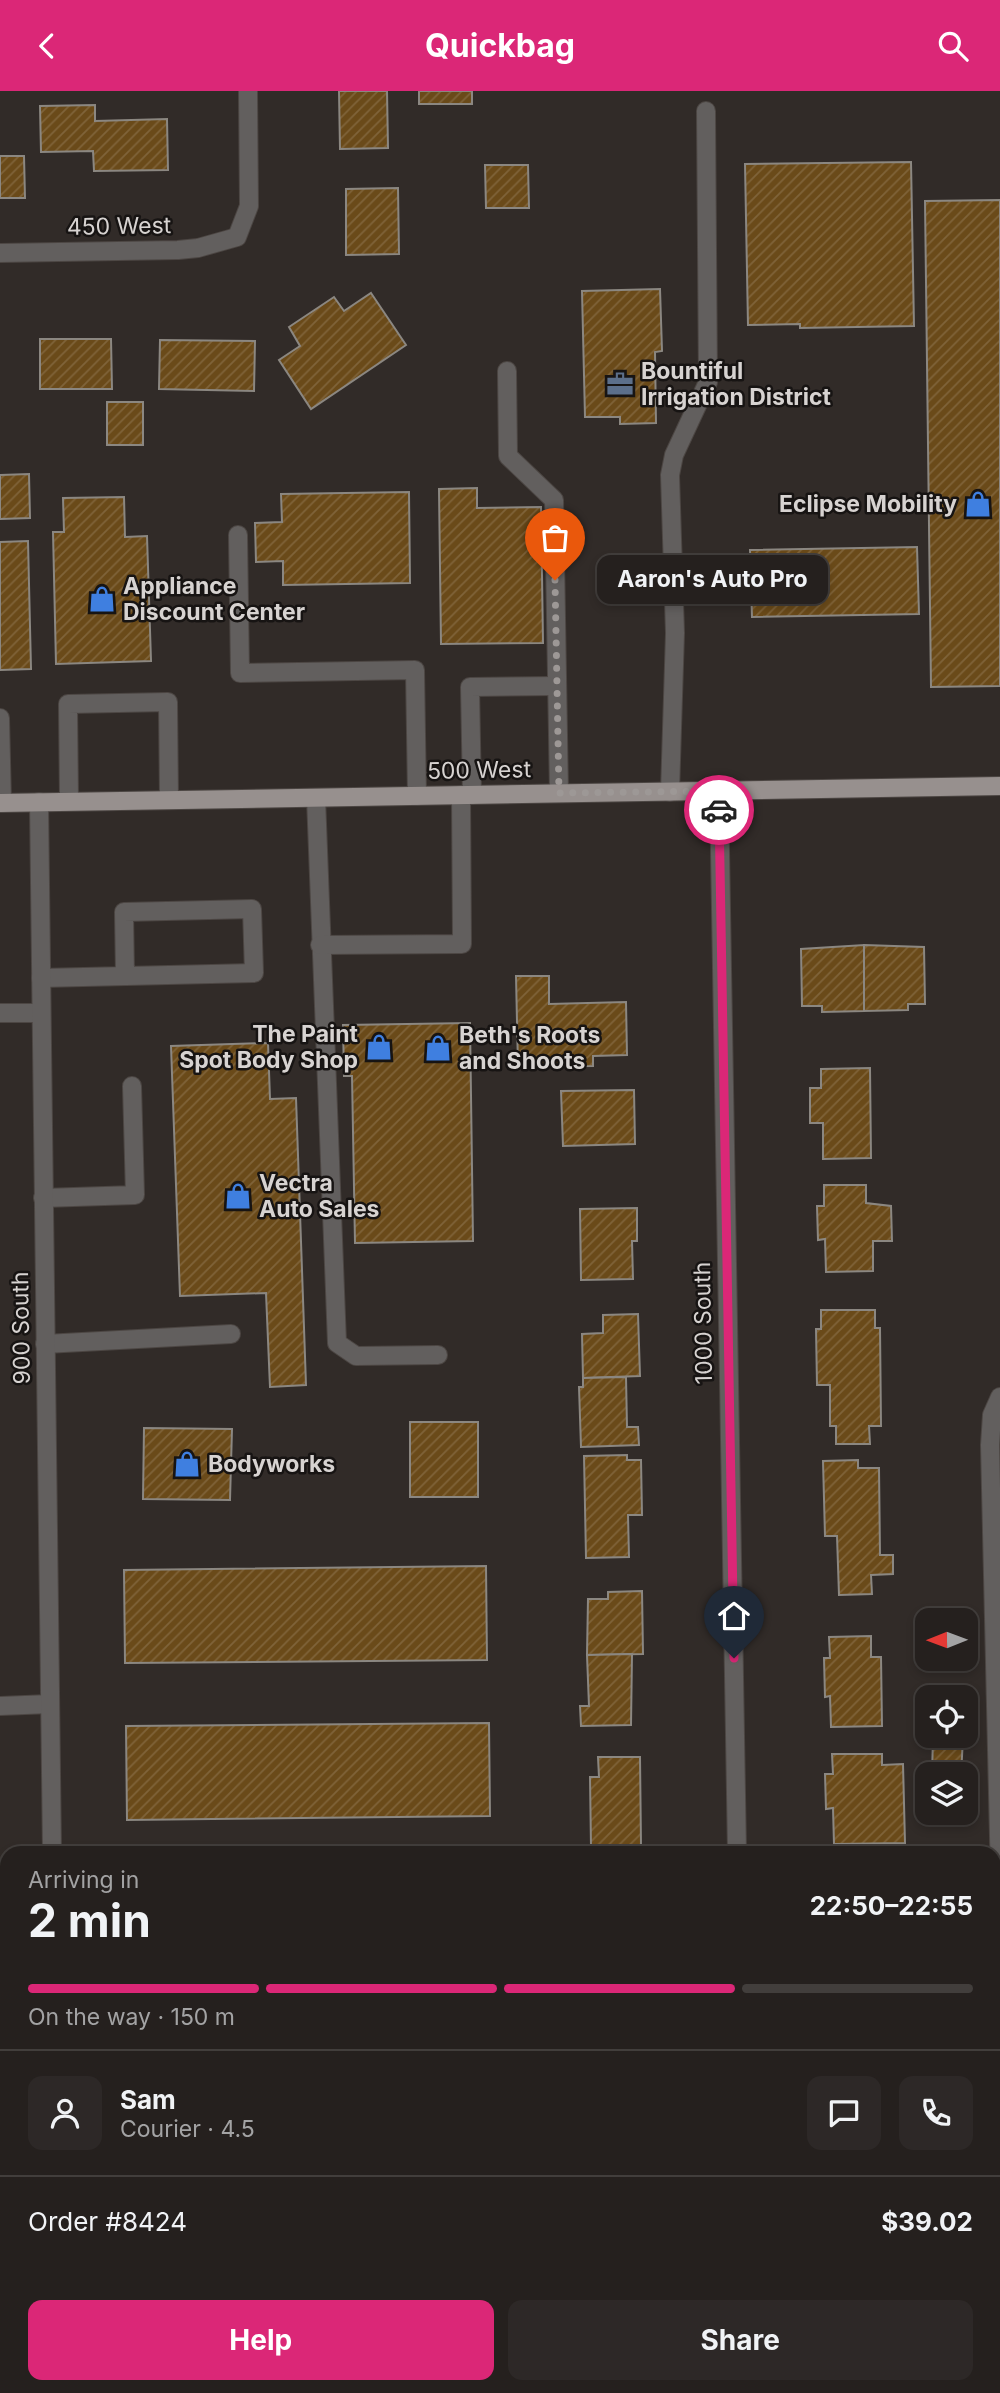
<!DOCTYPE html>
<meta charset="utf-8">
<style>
body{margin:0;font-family:Inter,sans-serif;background:#2d2827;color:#f1f3f6;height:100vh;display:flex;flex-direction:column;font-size:26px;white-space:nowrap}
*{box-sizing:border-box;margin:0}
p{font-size:23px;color:#a3a3a4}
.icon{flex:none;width:38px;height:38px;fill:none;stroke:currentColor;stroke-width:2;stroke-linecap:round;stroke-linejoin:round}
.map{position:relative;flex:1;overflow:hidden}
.panel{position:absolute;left:0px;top:1755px;width:1001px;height:548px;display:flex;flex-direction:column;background:#25201e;border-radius:21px 21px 0 0;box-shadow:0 4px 10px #0003,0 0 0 2px #423e3c}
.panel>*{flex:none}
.needle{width:46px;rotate:269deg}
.tools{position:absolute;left:915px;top:1517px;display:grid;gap:14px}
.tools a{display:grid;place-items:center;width:63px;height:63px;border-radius:14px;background:#25201e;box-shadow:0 4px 10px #0003,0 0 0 2px #423e3c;font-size:35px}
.pin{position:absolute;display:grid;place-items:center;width:60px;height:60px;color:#fff;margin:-72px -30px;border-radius:50% 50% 50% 0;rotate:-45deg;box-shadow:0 0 7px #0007}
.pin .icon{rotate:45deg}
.courier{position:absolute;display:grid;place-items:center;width:70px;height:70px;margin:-35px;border:5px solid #db2777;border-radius:50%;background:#fff;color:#222;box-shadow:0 2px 9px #0007}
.bubble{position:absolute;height:49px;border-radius:14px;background:#25201e;box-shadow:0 4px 10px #0003,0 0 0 2px #423e3c;font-size:23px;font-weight:700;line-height:49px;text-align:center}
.overview em{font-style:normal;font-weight:700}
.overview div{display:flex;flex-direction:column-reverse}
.overview{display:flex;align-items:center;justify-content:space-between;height:119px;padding:0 28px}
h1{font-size:46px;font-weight:700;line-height:52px}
.bar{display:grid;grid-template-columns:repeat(4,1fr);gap:10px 7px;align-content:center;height:84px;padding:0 28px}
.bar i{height:9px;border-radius:5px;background:#423e3c}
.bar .selected{background:#db2777}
.bar p{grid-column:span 4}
.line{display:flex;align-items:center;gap:18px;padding:0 28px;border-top:2px solid #423e3c}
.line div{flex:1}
.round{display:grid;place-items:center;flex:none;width:74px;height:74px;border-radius:14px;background:#2d2827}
.button{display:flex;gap:14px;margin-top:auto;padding:14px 28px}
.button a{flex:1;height:80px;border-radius:14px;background:#db2777;color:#fff;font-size:28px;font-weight:700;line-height:80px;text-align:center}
.button a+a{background:#2d2827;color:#f1f3f6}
header{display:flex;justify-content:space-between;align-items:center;height:91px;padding:0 28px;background:#db2777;color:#fff;font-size:32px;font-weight:700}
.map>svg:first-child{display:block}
.building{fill:url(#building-hatch);stroke:#8b8781;stroke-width:2}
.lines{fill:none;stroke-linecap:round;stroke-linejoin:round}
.lane-casing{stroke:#4c4643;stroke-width:20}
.street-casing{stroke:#4c4643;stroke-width:20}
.primary-casing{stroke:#4c4643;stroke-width:20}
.lane{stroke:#625f5e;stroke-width:18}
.street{stroke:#625f5e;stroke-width:18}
.primary{stroke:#97908e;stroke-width:18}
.done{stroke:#9d9896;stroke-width:7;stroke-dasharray:0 12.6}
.route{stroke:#db2777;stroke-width:9}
.labels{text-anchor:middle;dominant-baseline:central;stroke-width:5;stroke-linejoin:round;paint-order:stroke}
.street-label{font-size:23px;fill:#d7d3d1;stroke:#171413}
.poi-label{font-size:23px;font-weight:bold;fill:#d7d3d1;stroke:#171413;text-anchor:start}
</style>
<header><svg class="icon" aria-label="back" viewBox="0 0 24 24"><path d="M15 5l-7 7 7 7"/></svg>Quickbag<svg class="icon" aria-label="search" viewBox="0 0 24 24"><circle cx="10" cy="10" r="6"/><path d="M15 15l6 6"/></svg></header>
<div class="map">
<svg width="1000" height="2302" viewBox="0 0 1000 2302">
<defs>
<pattern id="building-hatch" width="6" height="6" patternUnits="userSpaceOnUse" patternTransform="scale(1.75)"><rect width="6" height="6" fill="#6a4a19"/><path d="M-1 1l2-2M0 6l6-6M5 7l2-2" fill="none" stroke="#7f6339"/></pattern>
</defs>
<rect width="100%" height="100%" fill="#312b28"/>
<g class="building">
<polygon points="339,0 387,0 388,57 340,58"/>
<rect x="419" y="0" width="53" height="13"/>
<polygon points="95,14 95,30 167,28 168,79 94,80 93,60 41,61 40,15"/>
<polygon points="0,65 24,65 25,107 0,107"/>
<polygon points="911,71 914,235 800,237 800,233 748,234 745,73"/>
<polygon points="485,74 528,74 529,117 486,117"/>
<polygon points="398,97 399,163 346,164 346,98"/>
<polygon points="1000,109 1000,595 931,596 925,110"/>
<polygon points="660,198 662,260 655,261 656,332 620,333 620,326 585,326 582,200"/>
<polygon points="371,202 406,254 311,318 279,269 300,255 289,236 334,206 344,220"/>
<polygon points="40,248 111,248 112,298 40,298"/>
<polygon points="160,249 255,250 254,300 159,298"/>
<rect x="107" y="311" width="36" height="43"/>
<polygon points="29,383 30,427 0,428 0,384"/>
<polygon points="477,397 477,417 541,416 543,552 441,553 439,398"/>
<polygon points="409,401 410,492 283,494 283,470 256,471 255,432 282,431 281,403"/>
<polygon points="124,406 125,446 147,445 151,570 56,573 53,441 64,441 63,407"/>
<polygon points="28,450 31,578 0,579 0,451"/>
<polygon points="917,456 919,523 752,526 750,459"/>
<polygon points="864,854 864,920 822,921 822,915 802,915 801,858"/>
<polygon points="864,854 924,856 925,913 908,913 908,919 864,920"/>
<polygon points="516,885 549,885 549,913 626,911 627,964 593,965 593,975 518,976"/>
<polygon points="470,932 473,1150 355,1152 352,985 344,985 343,934"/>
<polygon points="268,952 270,1008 296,1007 306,1294 270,1296 266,1202 180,1205 171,955"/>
<polygon points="870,977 871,1067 823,1068 823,1032 810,1032 810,997 821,997 821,978"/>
<polygon points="634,999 635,1053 563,1055 561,1000"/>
<polygon points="824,1094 866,1094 866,1112 891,1115 892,1150 873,1150 873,1180 826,1181 825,1148 818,1149 817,1115 824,1115"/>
<polygon points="637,1117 637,1150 632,1150 633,1188 581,1189 580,1118"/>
<polygon points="821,1219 875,1219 875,1237 880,1237 881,1335 869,1335 870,1353 836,1353 836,1335 830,1335 830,1294 817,1294 816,1238 821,1238"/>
<polygon points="638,1223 640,1285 583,1287 582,1243 603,1242 603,1224"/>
<polygon points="626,1286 627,1336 638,1336 639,1354 581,1356 579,1296 583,1296 583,1287"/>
<rect x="410" y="1331" width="68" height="75"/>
<polygon points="144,1337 232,1338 230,1409 143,1408"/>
<polygon points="627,1364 627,1369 641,1369 642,1424 628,1424 629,1466 586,1467 584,1365"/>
<polygon points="858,1369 858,1377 879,1377 880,1464 893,1464 893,1483 871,1484 872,1503 839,1504 837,1445 825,1445 823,1370"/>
<polygon points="486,1475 487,1569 125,1572 124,1479"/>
<polygon points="642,1500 643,1563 587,1564 588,1508 608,1508 608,1501"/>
<polygon points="871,1545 871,1566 881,1566 882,1635 831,1636 830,1605 825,1606 824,1567 830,1567 829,1546"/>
<polygon points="632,1563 631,1634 581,1635 580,1615 589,1615 587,1564"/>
<polygon points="489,1632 490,1725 127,1729 126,1635"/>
<polygon points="933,1646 963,1647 961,1684 932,1684"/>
<polygon points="832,1663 882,1663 882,1674 903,1673 905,1752 834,1753 833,1717 826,1718 825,1683 833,1683"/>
<polygon points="598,1666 640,1666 641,1755 591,1756 590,1686 599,1686"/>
<rect x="175" y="2296" width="326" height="6"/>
<polygon points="587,2296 658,2296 658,2302 576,2302 576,2297"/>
<rect x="837" y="2296" width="55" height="6"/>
</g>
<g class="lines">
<g class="lane-casing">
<g id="lane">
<polyline points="507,280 508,365 554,409 559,702"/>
<polyline points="238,444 240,582 415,579 417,705"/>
<polyline points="0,627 2,712"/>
<polyline points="670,701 675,542 670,384 674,364 708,291 706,20"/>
<polyline points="472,704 470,596 557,595"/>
<polyline points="316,707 337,1252 356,1265 438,1264"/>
<polyline points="69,710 68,613 168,611 169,709"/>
<polyline points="320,854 462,853 461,704"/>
<polyline points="41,887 254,882 252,818 124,821 125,885"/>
<polyline points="0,922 41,922"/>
<polyline points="43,1107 135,1104 132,995"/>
<polyline points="45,1253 231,1243"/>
<polyline points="1000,1306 992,1324 990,1354 1000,1789"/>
<polyline points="0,1615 50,1613"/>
<polyline points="0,2007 7,2007"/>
</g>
</g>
<g class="street-casing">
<g id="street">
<polyline points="0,162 178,159 198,157 237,146 249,115 248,0"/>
<polyline points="719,700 737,1762"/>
<polyline points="39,711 52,1762"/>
<polyline points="58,2296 58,2302"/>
<polyline points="746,2296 747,2302"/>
</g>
</g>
<g class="primary-casing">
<polyline id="primary" points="0,712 1000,695"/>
</g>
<use href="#lane" class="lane"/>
<use href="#street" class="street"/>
<use href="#primary" class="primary"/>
</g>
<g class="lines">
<polyline class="done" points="555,489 559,702 719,700 719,719"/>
<polyline class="route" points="719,719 734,1567"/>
</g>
<defs>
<g id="office-bare" transform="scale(2.1)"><path d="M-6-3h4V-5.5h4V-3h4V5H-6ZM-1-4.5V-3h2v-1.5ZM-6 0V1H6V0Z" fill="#5c6f8a" stroke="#171413" stroke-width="2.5" paint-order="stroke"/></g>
<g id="shop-bare" transform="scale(2.1)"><path d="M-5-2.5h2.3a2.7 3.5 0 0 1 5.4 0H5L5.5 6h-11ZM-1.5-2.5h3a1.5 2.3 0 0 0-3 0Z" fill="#3f7fe0" stroke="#171413" stroke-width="2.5" paint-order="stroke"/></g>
</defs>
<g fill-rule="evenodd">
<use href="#office-bare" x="620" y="293"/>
<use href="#shop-bare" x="978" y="413"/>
<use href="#shop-bare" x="102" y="508"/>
<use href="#shop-bare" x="379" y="956"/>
<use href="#shop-bare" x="438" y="957"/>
<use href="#shop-bare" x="238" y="1105"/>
<use href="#shop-bare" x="187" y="1373"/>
</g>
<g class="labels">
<g class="street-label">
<text transform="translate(119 135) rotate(-1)">450 West</text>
<text transform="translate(479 679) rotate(-1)">500 West</text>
<text transform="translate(703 1232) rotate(-91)">1000 South</text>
<text transform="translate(21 1237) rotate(-91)">900 South</text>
</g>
<g class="poi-label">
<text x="641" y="280">Bountiful<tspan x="641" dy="26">Irrigation District</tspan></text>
<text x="957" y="413" text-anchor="end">Eclipse Mobility</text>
<text x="123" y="495">Appliance<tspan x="123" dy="26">Discount Center</tspan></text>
<text x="358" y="943" text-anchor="end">The Paint<tspan x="358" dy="26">Spot Body Shop</tspan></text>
<text x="459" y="944">Beth's Roots<tspan x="459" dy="26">and Shoots</tspan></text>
<text x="259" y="1092">Vectra<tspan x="259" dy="26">Auto Sales</tspan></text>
<text x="208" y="1373">Bodyworks</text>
</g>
</g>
</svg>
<div class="tools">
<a><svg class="needle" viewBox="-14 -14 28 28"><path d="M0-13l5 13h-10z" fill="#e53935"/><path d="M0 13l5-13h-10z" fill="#a3a3a4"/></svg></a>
<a><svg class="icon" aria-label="locate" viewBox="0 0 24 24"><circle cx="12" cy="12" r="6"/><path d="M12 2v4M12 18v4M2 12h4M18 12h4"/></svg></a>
<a><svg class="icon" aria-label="layers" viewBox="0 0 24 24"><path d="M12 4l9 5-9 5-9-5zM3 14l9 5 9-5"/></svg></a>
</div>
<div class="pin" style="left:555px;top:489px;background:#ea580c"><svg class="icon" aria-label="bag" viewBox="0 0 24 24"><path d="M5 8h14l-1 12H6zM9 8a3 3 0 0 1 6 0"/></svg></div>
<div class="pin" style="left:734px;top:1567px;background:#1f2937"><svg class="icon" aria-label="home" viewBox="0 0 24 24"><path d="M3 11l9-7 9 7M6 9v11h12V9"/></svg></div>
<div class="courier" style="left:719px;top:719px"><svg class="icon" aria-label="car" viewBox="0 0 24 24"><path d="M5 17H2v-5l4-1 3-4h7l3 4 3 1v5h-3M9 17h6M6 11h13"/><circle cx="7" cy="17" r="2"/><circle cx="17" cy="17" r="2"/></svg></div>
<div class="bubble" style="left:597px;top:464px;width:231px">Aaron's Auto Pro</div>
<section class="panel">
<div class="overview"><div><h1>2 min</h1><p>Arriving in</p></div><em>22:50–22:55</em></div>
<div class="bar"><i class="selected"></i><i class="selected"></i><i class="selected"></i><i></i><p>On the way · 150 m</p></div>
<div class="line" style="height:126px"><a class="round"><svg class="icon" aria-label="person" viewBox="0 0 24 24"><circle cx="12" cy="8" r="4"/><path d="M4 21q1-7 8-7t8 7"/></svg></a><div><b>Sam</b><p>Courier · 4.5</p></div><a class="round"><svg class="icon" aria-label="chat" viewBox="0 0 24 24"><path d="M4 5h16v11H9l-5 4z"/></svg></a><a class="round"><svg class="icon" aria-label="phone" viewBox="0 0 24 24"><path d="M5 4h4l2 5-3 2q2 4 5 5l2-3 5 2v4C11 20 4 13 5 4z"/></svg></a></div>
<div class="line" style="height:91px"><div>Order #8424</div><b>$39.02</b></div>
<div class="button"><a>Help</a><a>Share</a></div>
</section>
</div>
